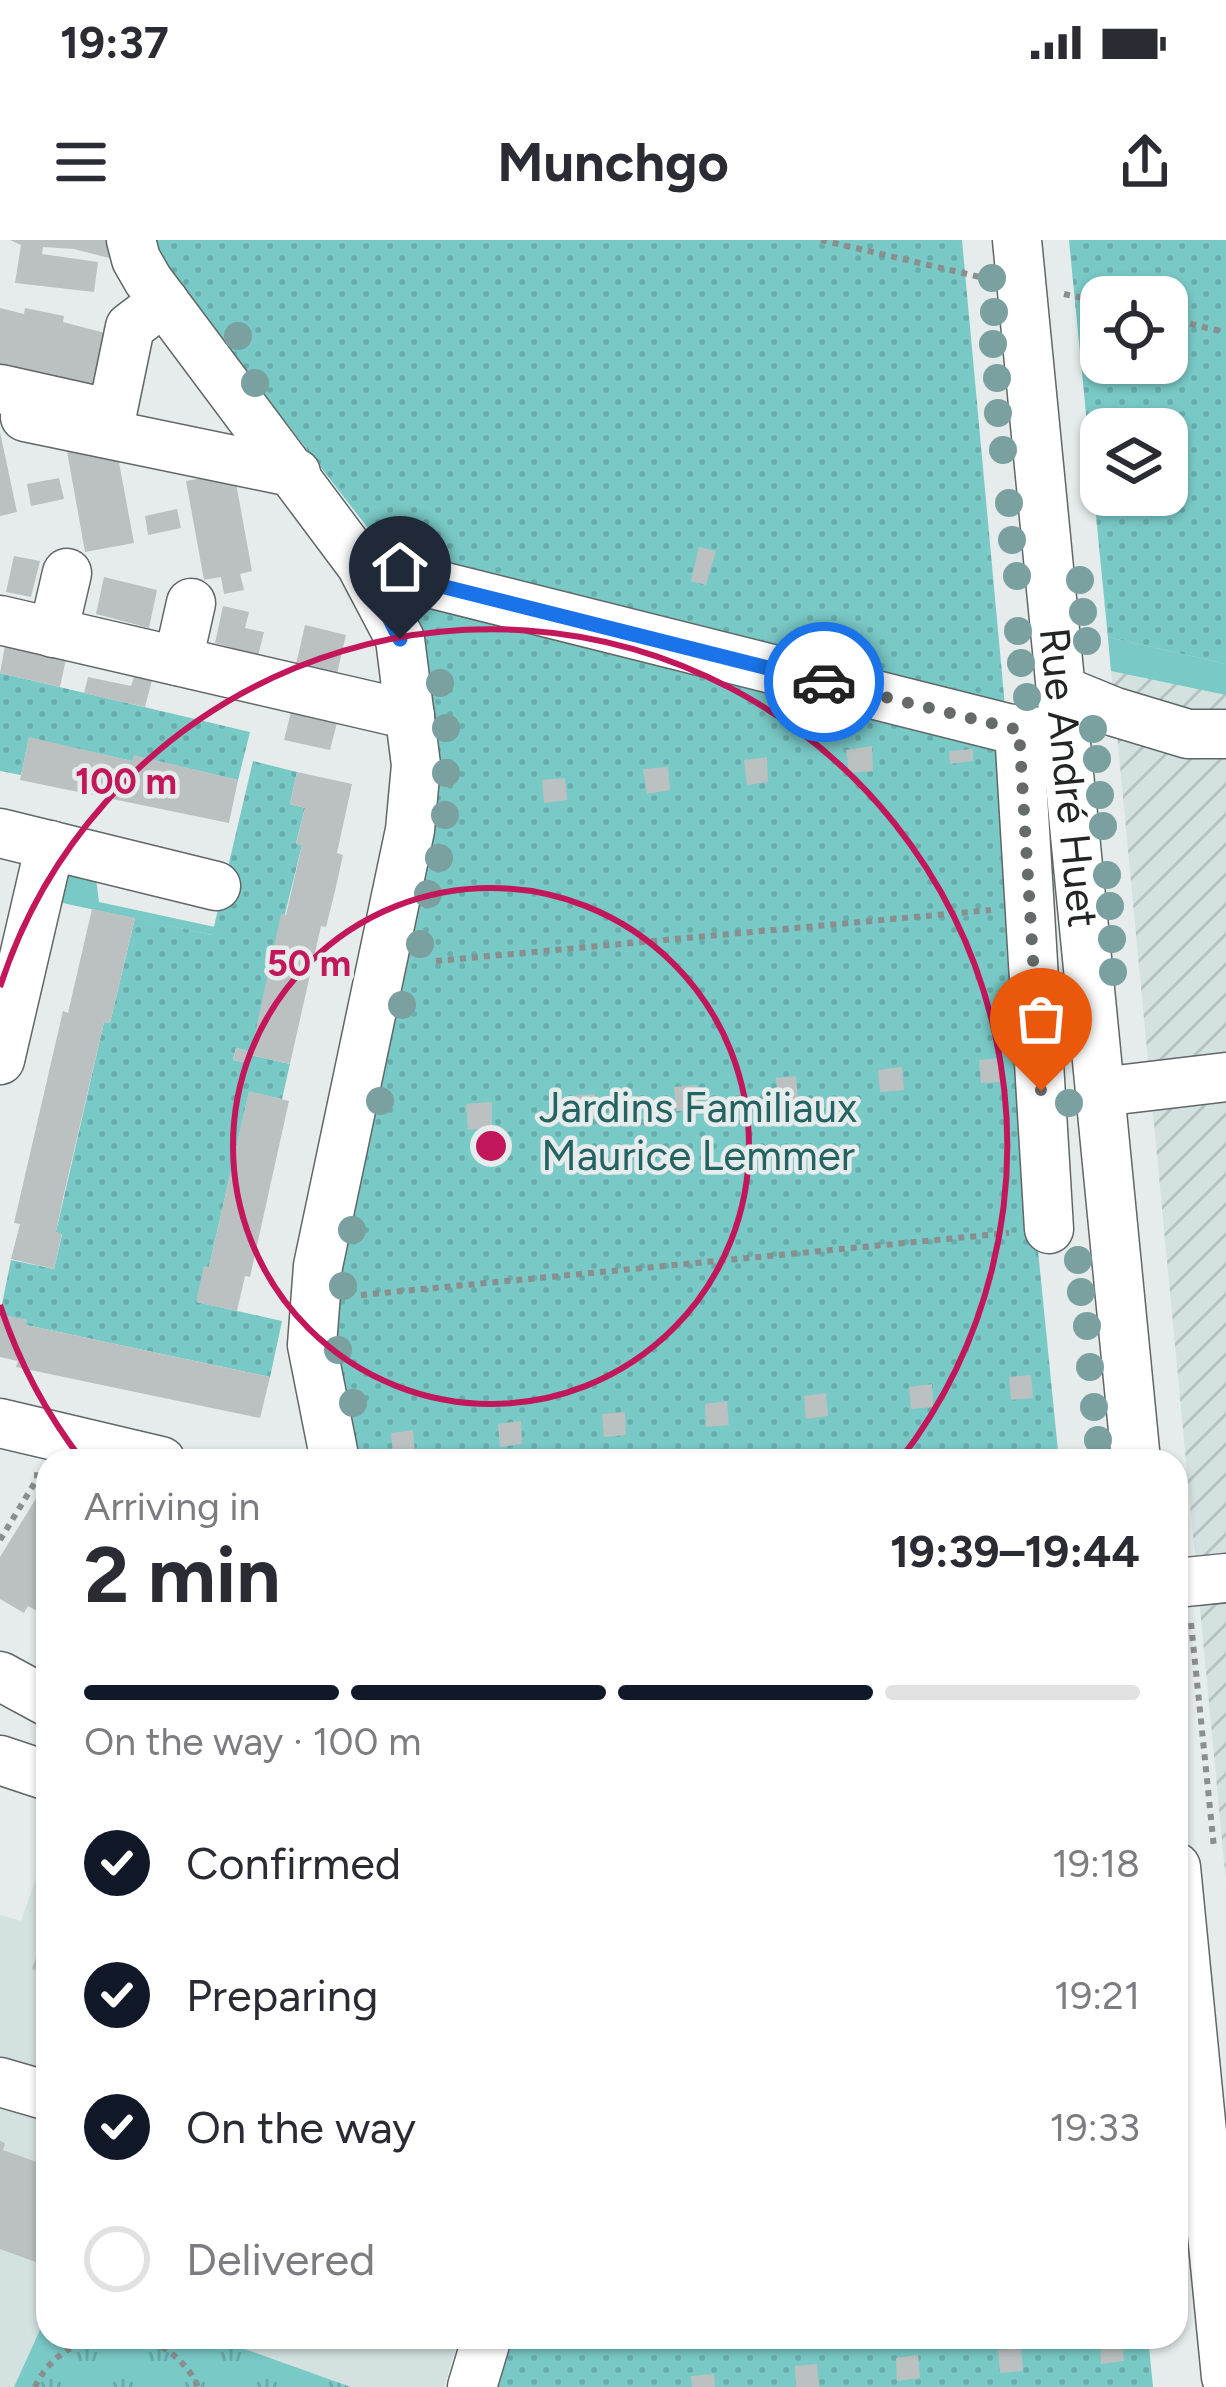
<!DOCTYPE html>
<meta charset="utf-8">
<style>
body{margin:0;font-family:Figtree,sans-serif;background:#f7f7f7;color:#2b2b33;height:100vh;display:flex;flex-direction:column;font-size:45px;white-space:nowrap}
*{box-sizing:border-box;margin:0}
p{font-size:39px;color:#7c7c81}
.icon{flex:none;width:66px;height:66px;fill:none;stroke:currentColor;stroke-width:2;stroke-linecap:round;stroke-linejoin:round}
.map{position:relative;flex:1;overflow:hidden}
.panel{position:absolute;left:36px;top:1209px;width:1152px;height:900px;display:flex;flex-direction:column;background:#fff;border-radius:36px;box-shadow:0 3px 9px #0004}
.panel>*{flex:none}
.buttons{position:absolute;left:1080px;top:36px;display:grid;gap:24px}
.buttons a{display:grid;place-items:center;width:108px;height:108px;border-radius:24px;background:#fff;box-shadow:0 3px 9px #0004;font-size:60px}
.pin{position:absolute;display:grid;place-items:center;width:102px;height:102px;color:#fff;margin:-123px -51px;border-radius:50% 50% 50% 0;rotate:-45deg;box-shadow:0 0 12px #0007}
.pin .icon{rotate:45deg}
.courier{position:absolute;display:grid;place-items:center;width:120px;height:120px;margin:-60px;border:9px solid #1a73e8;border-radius:50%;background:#fff;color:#222;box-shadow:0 3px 15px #0007}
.summary em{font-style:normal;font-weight:700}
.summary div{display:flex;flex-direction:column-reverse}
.summary{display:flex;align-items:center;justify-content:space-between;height:204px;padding:0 48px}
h1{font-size:78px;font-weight:700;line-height:90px}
.bar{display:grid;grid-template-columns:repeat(4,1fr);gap:18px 12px;align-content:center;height:144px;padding:0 48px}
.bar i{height:15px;border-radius:9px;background:#e1e1e2}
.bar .active{background:#111827}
.bar p{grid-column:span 4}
ol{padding:0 48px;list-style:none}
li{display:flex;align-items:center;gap:36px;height:132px}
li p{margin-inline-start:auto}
li .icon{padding:12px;border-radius:50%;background:#111827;color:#fff;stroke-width:4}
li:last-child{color:#7c7c81}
li i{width:66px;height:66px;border:6px solid #e1e1e2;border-radius:50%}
.status{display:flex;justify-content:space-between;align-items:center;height:84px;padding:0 60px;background:#fff;direction:ltr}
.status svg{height:33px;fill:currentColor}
header{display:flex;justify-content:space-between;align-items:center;height:156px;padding:0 48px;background:#fff;font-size:54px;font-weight:700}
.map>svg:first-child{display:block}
.built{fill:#d3e2e1}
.industrial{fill:url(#industrial-furrows);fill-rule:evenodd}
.grass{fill:#79c9c7}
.park{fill:url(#park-tufts)}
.garden{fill:url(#garden-dots);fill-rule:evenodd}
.building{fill:#bbc1c0}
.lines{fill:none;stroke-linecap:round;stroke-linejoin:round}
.minor-casing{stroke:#616666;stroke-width:51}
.path{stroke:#8a8e8e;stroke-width:6;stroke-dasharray:6 6;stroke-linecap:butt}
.minor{stroke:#fff;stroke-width:48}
.tree{fill:#7ba0a0}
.done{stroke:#676a6a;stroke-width:12;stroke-dasharray:0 21.6}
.route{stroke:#1a73e8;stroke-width:15}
.ring{fill:none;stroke:#c2185b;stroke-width:6}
.labels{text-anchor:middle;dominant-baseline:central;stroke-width:9;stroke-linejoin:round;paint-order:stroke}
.street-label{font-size:42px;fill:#232525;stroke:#e6ebeb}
.park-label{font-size:42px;fill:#236362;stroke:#e6ebeb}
.centre{fill:#c2185b;stroke:#e6ebeb;stroke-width:6}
.ring-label{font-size:36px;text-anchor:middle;font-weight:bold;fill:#c2185b;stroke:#e6ebeb;stroke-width:9;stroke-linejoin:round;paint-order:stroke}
</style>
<div class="status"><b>19:37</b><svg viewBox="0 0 49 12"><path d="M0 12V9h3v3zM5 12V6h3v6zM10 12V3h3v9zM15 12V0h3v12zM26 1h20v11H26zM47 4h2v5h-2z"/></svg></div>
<header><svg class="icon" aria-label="menu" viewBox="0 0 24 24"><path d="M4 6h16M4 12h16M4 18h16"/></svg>Munchgo<svg class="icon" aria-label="share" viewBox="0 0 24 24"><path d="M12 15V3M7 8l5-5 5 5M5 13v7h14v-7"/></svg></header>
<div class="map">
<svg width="1226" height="2147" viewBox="0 0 1226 2147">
<defs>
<pattern id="industrial-furrows" width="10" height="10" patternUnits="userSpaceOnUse" patternTransform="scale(3)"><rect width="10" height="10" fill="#d3e2e1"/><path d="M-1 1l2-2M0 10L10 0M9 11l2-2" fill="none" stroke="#b5c2c1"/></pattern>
<pattern id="park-tufts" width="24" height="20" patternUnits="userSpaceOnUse" patternTransform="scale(3)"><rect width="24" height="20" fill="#79c9c7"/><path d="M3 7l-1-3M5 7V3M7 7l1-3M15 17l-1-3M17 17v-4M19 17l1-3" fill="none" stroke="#68acab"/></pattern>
<pattern id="garden-dots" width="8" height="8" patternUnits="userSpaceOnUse" patternTransform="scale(3)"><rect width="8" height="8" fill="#79c9c7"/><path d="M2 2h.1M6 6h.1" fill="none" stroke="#68acab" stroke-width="1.8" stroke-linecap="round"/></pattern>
</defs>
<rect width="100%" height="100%" fill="#e6ebeb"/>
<g class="built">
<polygon points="48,1604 48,2072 14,2147 0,2147 0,1675 21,1681"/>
<polygon points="211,2097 459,2097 444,2147 351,2147"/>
</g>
<path class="industrial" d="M1069,0H1226V1642L1111,431ZM1101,57H1167V123H1101ZM1101,189H1167V255H1101Z"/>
<g class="grass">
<polygon points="1108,397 1226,424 1226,455 1111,431"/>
<polygon points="76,630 95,631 99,662 215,687 212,695 58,662 66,636"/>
</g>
<polygon class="park" points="48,2072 48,2097 211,2097 351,2147 14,2147"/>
<g class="garden">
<polygon points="149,0 962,0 1007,488 1036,990 1059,1221 349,1221 327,1082 415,626 397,335 385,310 159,19"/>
<path d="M1069,0H1226V424L1108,397ZM1167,57V123H1101V57ZM1167,189V255H1101V189Z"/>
<polygon points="0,433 250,492 238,540 135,516 132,521 29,498 21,535 0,531"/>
<polygon points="253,521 297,532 290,564 305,568 296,603 302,605 251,812 236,808 233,820 248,823 251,815 290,824 282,859 249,852 209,1027 197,1062 282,1081 270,1137 26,1085 26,1080 0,1074 11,1020 54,1029 62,995 56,992 104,782 110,783 135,678 212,695"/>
<polygon points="504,2097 1148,2097 1153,2147 489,2147"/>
</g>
<g class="building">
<polygon points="10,0 108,0 109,18 74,9 43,7 42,14 98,22 94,52 15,43 21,5"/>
<polygon points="0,68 24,74 25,68 64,76 63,82 105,93 91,153 0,132"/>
<polygon points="0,192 17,272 0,276"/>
<polygon points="115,201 134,303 85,312 67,211"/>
<polygon points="234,232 252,331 240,334 244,350 224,354 221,337 204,340 186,241"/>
<polygon points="59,238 64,259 31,266 27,244"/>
<polygon points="177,269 181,288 148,295 145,276"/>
<polygon points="699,307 716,311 706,345 691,341"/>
<polygon points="14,316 40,321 31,357 6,352"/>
<polygon points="104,337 157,350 149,388 96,374"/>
<polygon points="223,366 249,372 245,388 264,392 257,420 239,416 240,410 215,403"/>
<polygon points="305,385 346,395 336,438 295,429"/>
<polygon points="8,389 69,405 60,447 0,433"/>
<polygon points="88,437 131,446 134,437 152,440 145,467 84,453"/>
<polygon points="295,456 341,467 330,510 284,500"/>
<polygon points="29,497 132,521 134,515 238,540 229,583 20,540"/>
<polygon points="872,506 873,531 849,533 846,510"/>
<polygon points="973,509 973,521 950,524 949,511"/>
<polygon points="767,517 768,542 747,545 744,520"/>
<polygon points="668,527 670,550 647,554 643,529"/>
<polygon points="297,532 352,544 337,613 343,615 335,651 326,687 321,686 290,824 251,815 249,823 233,820 236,808 251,812 281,674 286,675 302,605 296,604 305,568 290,564"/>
<polygon points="565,538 567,560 544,563 542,540"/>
<polygon points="92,669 135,678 110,783 104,782 63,958 56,992 62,994 54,1029 11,1019 20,984 14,983 63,771 68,773"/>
<polygon points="1001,818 1003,842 981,843 979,820"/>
<polygon points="902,827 904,850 880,852 878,830"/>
<polygon points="796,836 798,860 778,862 776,838"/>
<polygon points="697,845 698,869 676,871 674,847"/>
<polygon points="249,851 289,861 250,1037 245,1036 237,1071 196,1062 204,1026 209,1027"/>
<polygon points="595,854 597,878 573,881 571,856"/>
<polygon points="492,862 492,887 468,890 466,864"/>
<polygon points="0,1074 27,1080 26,1085 270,1137 260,1178 16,1127 18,1121 0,1117"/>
<polygon points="1031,1135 1033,1158 1011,1160 1009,1137"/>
<polygon points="932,1144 933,1167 911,1169 909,1147"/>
<polygon points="826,1153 828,1176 806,1179 804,1156"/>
<polygon points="727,1161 729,1185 706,1187 705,1164"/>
<polygon points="625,1172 626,1195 604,1197 602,1174"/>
<polygon points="521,1181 522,1204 500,1207 498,1184"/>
<polygon points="413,1190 415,1213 393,1215 391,1193"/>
<polygon points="48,1239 48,1369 44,1375 28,1366 24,1373 0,1359 0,1317"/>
<polygon points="47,1686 48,1686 48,1735 32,1729"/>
<polygon points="0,1901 5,1903 3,1910 48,1926 48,2014 44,2025 0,2009"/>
<polygon points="354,2097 391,2097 386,2109"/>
<polygon points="1122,2098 1124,2121 1101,2124 1100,2101"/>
<polygon points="1021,2108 1023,2131 1000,2133 998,2110"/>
<polygon points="918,2115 920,2138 897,2141 896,2118"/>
<polygon points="817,2124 819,2147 796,2147 795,2126"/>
<polygon points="714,2134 715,2147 692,2147 691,2136"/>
</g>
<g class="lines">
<g class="minor-casing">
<g id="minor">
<polyline points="131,0 136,19 148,40 361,325 400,399 416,525 410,590 318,1026 312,1105 335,1221"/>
<path id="s1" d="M1017,0L1136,1221"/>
<polyline points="0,149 112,174 130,87 164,61"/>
<polyline points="25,177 296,233"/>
<polyline points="371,342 397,335 1007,488 1065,495"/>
<polyline points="0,380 410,475"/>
<polyline points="53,393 67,333"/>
<polyline points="178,421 191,363"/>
<polyline points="1061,450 1115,472 1188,494 1226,494"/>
<polyline points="1019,490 1049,989"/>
<polyline points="0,593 216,646"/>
<polyline points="0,820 50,605"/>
<polyline points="1100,852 1226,837"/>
<polyline points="0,1183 161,1221"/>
<polyline points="1176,1343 1226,1338"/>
<polyline points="0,1436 48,1462"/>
<polyline points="0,1520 48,1536"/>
<polyline points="1176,1627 1226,2137"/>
<polyline points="0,1842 48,1856"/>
<polyline points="472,2147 487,2097"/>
</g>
</g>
<g class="path">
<polyline points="821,0 980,37"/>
<polyline points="1064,54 1101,62"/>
<polyline points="1167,78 1224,92"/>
<polyline points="436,721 991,670"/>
<polyline points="361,1055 1009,993"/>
<polyline points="247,1221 248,1216 272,1221"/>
<polyline points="1177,1233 1184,1304"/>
<polyline points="0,1300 37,1239 37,1230"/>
<polyline points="1191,1383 1214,1608"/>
<path d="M140,2097C164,2104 189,2124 198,2147"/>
<path d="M35,2147C47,2121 65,2110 90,2097"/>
</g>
<use href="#minor" class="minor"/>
</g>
<g class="tree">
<circle cx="992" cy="38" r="14"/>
<circle cx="994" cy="72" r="14"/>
<circle cx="238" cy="96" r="14"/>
<circle cx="993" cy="104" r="14"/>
<circle cx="997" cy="138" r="14"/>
<circle cx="255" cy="143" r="14"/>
<circle cx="998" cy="173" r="14"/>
<circle cx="1003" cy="210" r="14"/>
<circle cx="1009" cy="263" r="14"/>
<circle cx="1012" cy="300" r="14"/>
<circle cx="1017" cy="336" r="14"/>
<circle cx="1080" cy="340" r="14"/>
<circle cx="1083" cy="372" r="14"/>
<circle cx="1018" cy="391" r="14"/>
<circle cx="1087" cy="401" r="14"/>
<circle cx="1021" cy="423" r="14"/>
<circle cx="440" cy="443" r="14"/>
<circle cx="1027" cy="457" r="14"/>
<circle cx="446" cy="488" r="14"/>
<circle cx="1093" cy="489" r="14"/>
<circle cx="1097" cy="519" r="14"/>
<circle cx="446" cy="533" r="14"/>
<circle cx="1100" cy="555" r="14"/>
<circle cx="445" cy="575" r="14"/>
<circle cx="1103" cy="586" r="14"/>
<circle cx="439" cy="618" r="14"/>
<circle cx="1107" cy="635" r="14"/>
<circle cx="428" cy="654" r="14"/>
<circle cx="1110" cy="666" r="14"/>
<circle cx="1112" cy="699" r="14"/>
<circle cx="420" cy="704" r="14"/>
<circle cx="1113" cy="732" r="14"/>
<circle cx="402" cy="765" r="14"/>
<circle cx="380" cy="861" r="14"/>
<circle cx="1069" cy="863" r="14"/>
<circle cx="352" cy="990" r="14"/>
<circle cx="1078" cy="1020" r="14"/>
<circle cx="343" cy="1046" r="14"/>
<circle cx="1081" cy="1052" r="14"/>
<circle cx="1087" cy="1086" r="14"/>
<circle cx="338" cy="1110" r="14"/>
<circle cx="1090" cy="1127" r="14"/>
<circle cx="353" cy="1163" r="14"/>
<circle cx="1094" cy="1167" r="14"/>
<circle cx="1098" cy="1200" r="14"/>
</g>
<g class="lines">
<polyline class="done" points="824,442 1019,490 1041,851"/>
<polyline class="route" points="400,399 371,342 397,335 824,442"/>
</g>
<g class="ring">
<circle cx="491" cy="906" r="258"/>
<path d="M82 1220A516 516 0 0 1 0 1065M0 747A516 516 0 1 1 900 1220"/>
</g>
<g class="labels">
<g class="street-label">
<text stroke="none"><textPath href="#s1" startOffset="540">Rue André Huet</textPath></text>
</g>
<g class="park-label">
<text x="698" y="867">Jardins Familiaux<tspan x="698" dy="48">Maurice Lemmer</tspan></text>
</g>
</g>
<circle cx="491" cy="906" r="18" class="centre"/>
<g class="ring-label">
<text x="126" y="554">100 m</text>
<text x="309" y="736">50 m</text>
</g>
</svg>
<div class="buttons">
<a><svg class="icon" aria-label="locate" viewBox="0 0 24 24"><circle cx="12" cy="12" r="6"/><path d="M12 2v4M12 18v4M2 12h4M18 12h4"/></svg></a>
<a><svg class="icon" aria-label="layers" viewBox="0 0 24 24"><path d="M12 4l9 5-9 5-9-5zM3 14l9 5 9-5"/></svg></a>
</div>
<div class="pin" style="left:1041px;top:851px;background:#ea580c"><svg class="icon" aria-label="bag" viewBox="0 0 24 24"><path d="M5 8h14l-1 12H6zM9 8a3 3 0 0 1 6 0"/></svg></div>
<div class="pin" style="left:400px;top:399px;background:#1f2937"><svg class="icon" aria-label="home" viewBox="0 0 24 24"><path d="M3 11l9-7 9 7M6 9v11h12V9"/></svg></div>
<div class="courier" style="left:824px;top:442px"><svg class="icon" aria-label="car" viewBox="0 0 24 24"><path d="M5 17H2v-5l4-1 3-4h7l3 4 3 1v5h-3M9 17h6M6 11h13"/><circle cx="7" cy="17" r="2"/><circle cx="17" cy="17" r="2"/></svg></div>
<section class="panel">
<div class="summary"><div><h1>2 min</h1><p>Arriving in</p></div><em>19:39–19:44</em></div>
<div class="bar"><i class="active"></i><i class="active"></i><i class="active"></i><i></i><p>On the way · 100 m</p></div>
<ol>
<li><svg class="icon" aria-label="check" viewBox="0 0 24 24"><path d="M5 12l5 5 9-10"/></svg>Confirmed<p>19:18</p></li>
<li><svg class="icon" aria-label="check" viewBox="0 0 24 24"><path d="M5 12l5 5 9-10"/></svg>Preparing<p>19:21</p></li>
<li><svg class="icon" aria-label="check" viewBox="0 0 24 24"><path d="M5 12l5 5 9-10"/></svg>On the way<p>19:33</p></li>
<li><i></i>Delivered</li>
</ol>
</section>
</div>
